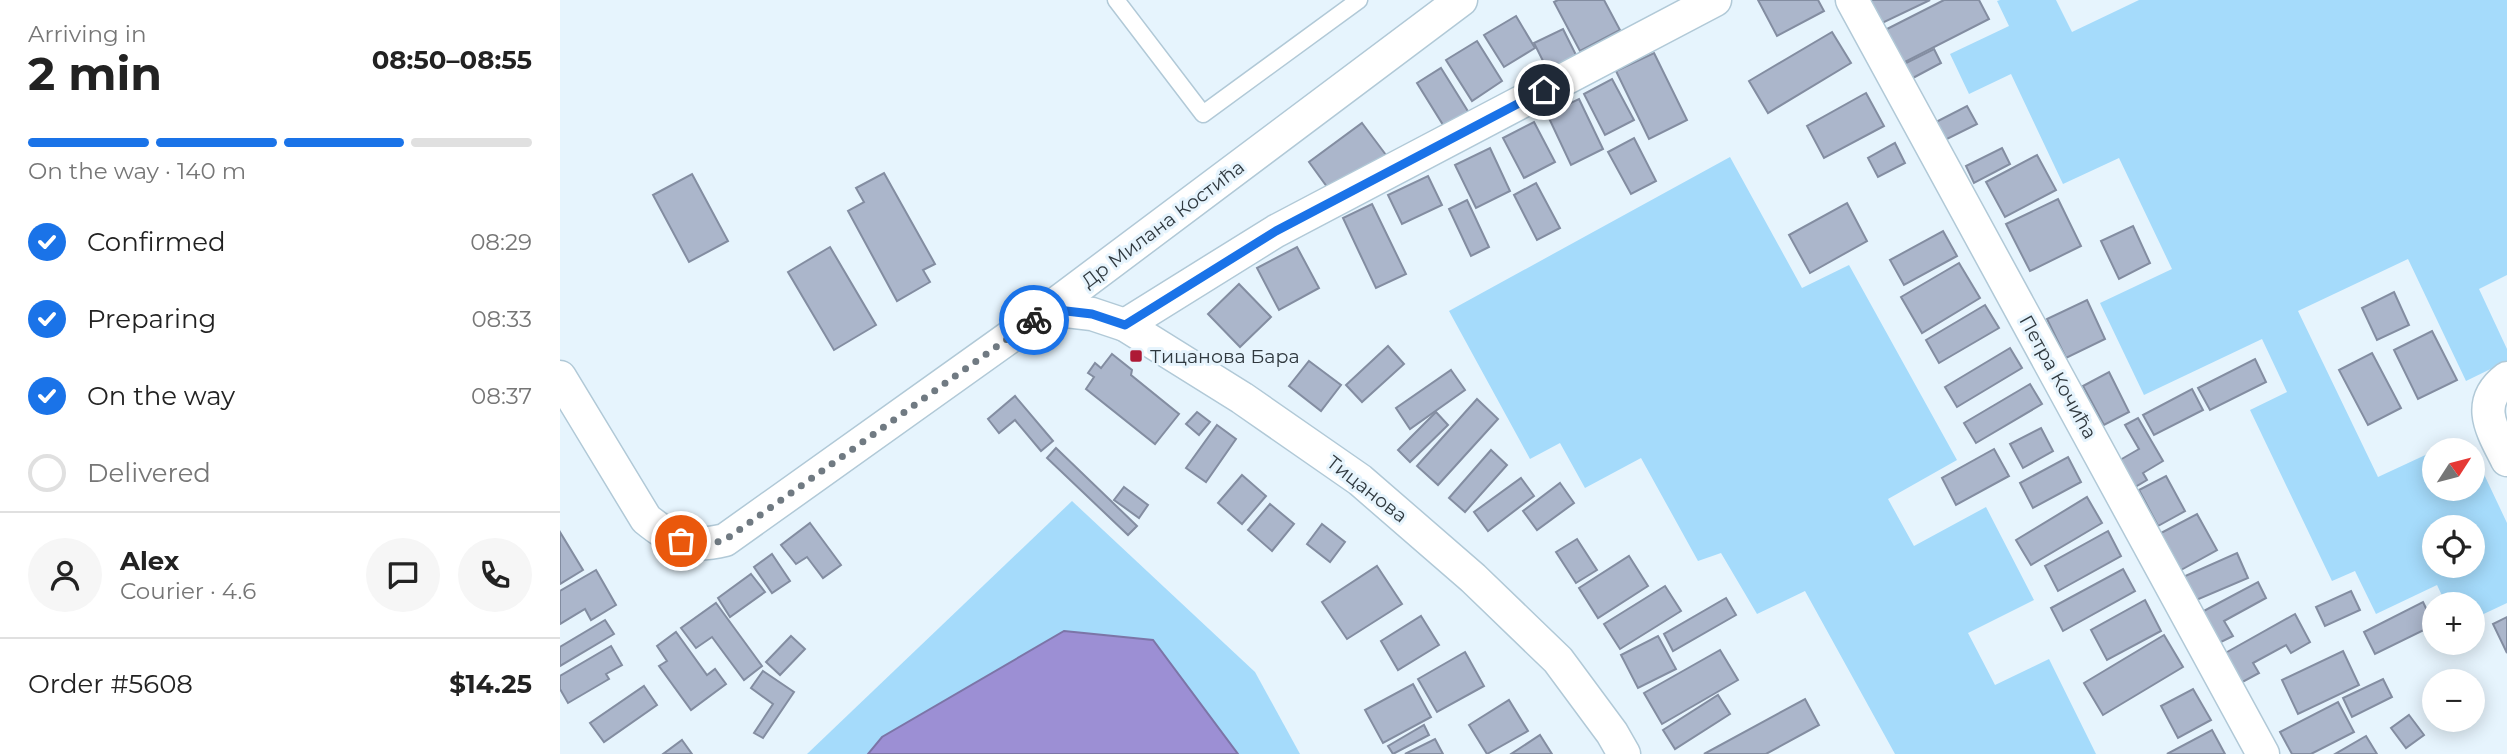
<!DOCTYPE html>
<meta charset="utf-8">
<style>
body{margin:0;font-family:Montserrat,sans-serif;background:#f6f6f6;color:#222;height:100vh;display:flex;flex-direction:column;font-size:26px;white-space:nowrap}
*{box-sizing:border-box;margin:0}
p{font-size:23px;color:#767676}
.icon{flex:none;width:38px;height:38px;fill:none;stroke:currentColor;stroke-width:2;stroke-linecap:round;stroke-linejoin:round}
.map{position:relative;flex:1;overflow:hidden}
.drawer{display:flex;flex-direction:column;background:#fff;width:560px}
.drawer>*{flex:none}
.needle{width:46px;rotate:54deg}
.tools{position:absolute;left:1862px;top:438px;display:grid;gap:14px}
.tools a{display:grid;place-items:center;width:63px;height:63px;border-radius:50%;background:#fff;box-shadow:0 4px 18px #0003;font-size:35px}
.pin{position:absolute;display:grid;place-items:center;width:60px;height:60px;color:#fff;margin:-30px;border:4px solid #fff;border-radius:50%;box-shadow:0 2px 7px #0007}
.courier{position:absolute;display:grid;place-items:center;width:70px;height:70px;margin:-35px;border:5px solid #1a73e8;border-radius:50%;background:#fff;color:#222;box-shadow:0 2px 9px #0007}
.head em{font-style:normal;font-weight:700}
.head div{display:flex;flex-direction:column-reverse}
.head{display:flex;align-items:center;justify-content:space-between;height:119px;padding:0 28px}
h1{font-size:46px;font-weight:700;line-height:52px}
.bar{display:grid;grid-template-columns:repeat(4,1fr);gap:10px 7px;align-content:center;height:84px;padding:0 28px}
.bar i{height:9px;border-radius:5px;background:#e0e0e0}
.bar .current{background:#1a73e8}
.bar p{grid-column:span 4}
.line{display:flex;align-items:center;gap:18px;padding:0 28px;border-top:2px solid #e0e0e0}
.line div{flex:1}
.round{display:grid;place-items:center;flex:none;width:74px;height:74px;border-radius:37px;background:#f6f6f6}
ol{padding:0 28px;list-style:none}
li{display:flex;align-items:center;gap:21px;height:77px}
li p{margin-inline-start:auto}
li .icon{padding:7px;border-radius:50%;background:#1a73e8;color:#fff;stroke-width:4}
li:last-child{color:#767676}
li i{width:38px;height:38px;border:4px solid #e0e0e0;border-radius:50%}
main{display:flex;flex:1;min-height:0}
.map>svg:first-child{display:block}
.green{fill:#a5dbfb;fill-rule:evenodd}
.water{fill:#9c8fd4;stroke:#7c75a7;stroke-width:2}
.building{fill:#abb6cb;stroke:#838da1;stroke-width:2}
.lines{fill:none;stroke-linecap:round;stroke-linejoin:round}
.lane-casing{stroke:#b1c9d7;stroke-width:19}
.street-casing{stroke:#b1c9d7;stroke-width:35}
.lane{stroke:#fff;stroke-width:16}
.street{stroke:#fff;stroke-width:32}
.done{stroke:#707a82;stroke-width:7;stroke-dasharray:0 12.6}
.route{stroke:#1a73e8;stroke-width:9}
.poi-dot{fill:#ae1935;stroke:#e6f4fd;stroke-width:2.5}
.labels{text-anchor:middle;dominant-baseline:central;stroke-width:6;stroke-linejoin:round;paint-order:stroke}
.street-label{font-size:19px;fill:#30393f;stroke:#e6f4fd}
.poi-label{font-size:19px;fill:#30393f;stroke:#e6f4fd;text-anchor:start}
</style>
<main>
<section class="drawer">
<div class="head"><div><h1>2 min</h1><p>Arriving in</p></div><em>08:50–08:55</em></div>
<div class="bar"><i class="current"></i><i class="current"></i><i class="current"></i><i></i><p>On the way · 140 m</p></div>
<ol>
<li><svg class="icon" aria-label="check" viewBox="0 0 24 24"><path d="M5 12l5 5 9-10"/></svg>Confirmed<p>08:29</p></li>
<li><svg class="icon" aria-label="check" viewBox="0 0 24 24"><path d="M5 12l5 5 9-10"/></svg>Preparing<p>08:33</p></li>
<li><svg class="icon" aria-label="check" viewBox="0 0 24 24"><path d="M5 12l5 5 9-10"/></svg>On the way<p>08:37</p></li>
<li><i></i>Delivered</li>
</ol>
<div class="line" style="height:126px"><a class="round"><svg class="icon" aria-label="person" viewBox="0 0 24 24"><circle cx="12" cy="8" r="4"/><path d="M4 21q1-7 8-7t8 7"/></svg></a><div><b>Alex</b><p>Courier · 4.6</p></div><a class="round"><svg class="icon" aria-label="chat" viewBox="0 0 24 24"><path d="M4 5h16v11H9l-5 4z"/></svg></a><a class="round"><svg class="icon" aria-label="phone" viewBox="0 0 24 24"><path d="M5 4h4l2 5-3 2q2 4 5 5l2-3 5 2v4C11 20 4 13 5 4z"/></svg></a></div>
<div class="line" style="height:91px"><div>Order #5608</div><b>$14.25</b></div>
</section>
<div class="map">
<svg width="1947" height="754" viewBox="0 0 1947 754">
<rect width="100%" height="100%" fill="#e6f4fd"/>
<g class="green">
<path d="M1440,0H1496L1512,32L1579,0H1947V275L1919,289L1947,349V361L1906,381L1848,259L1738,311L1818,477L1874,451V488H1913V451L1947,523V603L1913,619V604H1886L1877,585L1816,614L1795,571L1772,581L1690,410L1727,392L1702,339L1584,395L1540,303L1612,269L1559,158L1503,184L1451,74L1409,94L1390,54L1449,26L1437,1ZM1874,527H1913V565H1874Z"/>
<polygon points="1170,157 1242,288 1289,265 1397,460 1328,499 1354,546 1426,507 1474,600 1408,633 1435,685 1489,659 1536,754 1335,754 1245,591 1197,614 1161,553 1138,561 1081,458 1025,488 1000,443 970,459 889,311"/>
<polygon points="512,501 695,672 740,754 247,754"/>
</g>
<polygon class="water" points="504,631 593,640 678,754 308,754 322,737"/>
<g class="building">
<polygon points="998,0 1044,0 1060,30 1020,51 994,2"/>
<polygon points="1198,0 1258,0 1264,11 1217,36"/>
<polygon points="1306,0 1370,0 1318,25"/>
<polygon points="1384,0 1419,0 1429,19 1343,63 1325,30"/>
<polygon points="956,16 975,48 944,67 924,35"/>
<polygon points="1003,29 1020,63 991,77 974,43"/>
<polygon points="1272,32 1291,63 1208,113 1189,81"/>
<polygon points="917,41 942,81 912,101 886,60"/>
<polygon points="1374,49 1381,63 1351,79 1344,64"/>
<polygon points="1094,53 1127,120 1089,139 1056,71"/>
<polygon points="881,68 909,113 885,128 857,83"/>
<polygon points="1052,79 1074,120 1045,135 1024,94"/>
<polygon points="1306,93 1324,126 1264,158 1247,126"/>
<polygon points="1019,99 1043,149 1011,165 987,114"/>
<polygon points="1407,106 1417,124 1385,140 1376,122"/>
<polygon points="974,122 995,162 964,178 943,138"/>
<polygon points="802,123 826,155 773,195 749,162"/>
<polygon points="1074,138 1096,181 1071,194 1048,152"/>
<polygon points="1335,143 1345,163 1318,177 1308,158"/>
<polygon points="930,148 950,191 916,208 895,165"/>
<polygon points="1442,148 1450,164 1414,183 1406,166"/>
<polygon points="1477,155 1496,190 1445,217 1426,182"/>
<polygon points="324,173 375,264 363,270 370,282 337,301 288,211 304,202 296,188"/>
<polygon points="132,174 168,241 129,262 93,195"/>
<polygon points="868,176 882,205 842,224 828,195"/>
<polygon points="976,183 1000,228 977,240 954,195"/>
<polygon points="1498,199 1521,246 1470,271 1446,224"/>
<polygon points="907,200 929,247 911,256 889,209"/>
<polygon points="1287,203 1307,241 1250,273 1229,235"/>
<polygon points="812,204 846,274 816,288 783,218"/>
<polygon points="1573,226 1590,263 1559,279 1541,241"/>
<polygon points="1383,231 1397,256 1344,285 1330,260"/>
<polygon points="270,247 316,325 274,350 228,272"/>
<polygon points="737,247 759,288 719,310 697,268"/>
<polygon points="1399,263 1420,298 1362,333 1341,297"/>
<polygon points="679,284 711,317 680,347 648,314"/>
<polygon points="1834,292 1849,325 1817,340 1802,308"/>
<polygon points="1527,300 1545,339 1506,358 1487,319"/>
<polygon points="1425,305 1439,328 1379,363 1366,340"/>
<polygon points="1872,331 1897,380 1858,399 1834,350"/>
<polygon points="828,346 844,364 802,402 786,385"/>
<polygon points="1450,348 1462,368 1397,407 1385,387"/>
<polygon points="1812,353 1841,408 1808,425 1779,370"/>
<polygon points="552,354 572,370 571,375 619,414 595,444 526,389 534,377 528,373 535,363 541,368"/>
<polygon points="1695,359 1706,382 1650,410 1638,388"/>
<polygon points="749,361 781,385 761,411 729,386"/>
<polygon points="891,370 905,390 850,429 836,408"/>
<polygon points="1549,372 1569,412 1544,425 1523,386"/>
<polygon points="1470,384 1482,404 1416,443 1404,423"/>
<polygon points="1632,389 1643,410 1594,435 1583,415"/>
<polygon points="455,396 493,441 481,451 455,420 439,433 428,419"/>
<polygon points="917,399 938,419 878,485 857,466"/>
<polygon points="637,412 650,422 639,435 626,424"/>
<polygon points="876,412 888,425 850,462 838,450"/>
<polygon points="1578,418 1603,461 1583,473 1587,480 1575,487 1560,460 1579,449 1565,425"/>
<polygon points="657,425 676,439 646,482 626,468"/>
<polygon points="1481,428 1493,451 1463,468 1450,444"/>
<polygon points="496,448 577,526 568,535 487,458"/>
<polygon points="1434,449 1449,476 1396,505 1382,478"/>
<polygon points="931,450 947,465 905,512 889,498"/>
<polygon points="1508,457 1521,482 1473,508 1460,483"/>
<polygon points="682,475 706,496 682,524 658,503"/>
<polygon points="1606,476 1625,511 1598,526 1579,490"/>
<polygon points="961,478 974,496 928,531 914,512"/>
<polygon points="1000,483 1014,503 977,530 963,511"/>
<polygon points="564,487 588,505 579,518 554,500"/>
<polygon points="1527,497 1542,523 1471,565 1456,540"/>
<polygon points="710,504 734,524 712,551 688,530"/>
<polygon points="1637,514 1657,550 1621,570 1601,533"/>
<polygon points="250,523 281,565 263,578 247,557 236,564 221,545"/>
<polygon points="762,524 785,542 770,562 747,544"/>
<polygon points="1548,531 1561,556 1498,591 1485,566"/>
<polygon points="0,532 23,570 0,584"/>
<polygon points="1017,539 1037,570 1016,583 996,552"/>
<polygon points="1677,553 1688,578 1634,601 1623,577"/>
<polygon points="212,554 230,581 212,593 194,567"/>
<polygon points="1069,556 1088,586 1038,618 1019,588"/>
<polygon points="817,566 842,604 787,639 762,602"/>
<polygon points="1563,569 1575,591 1503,631 1491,608"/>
<polygon points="36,570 56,605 31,620 25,609 0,624 0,591"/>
<polygon points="191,574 205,592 170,617 158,598"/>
<polygon points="1698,582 1706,598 1664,621 1673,636 1657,644 1640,613"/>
<polygon points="1105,586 1121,611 1060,649 1044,624"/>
<polygon points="1791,591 1800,610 1765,626 1756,607"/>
<polygon points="1166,598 1176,615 1113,651 1104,634"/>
<polygon points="1585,600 1601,631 1547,660 1531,630"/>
<polygon points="1863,602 1874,625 1815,654 1804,632"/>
<polygon points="156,603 202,666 184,680 152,637 136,648 121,628"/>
<polygon points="1735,614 1750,642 1731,653 1726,645 1693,663 1699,673 1677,685 1660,656"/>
<polygon points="861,616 879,645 838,670 821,641"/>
<polygon points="1947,617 1947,653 1933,624"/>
<polygon points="45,620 54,634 0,666 0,647"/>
<polygon points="116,632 147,675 155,669 166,684 131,710 99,666 107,661 97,646"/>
<polygon points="1604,635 1623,667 1543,715 1524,683"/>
<polygon points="231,636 245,649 220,675 206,662"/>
<polygon points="1098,636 1116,669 1078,688 1061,655"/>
<polygon points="51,646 62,665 46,674 49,679 8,703 0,689 0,676"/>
<polygon points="1160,650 1178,680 1102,724 1084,693"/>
<polygon points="1783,651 1799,685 1738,714 1722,680"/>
<polygon points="905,652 924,686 877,712 858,679"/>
<polygon points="203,671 234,692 203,738 194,733 213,704 191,688"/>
<polygon points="1823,679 1832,697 1792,717 1783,698"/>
<polygon points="853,684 871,717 823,743 805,710"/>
<polygon points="84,686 97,705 44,742 30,723"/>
<polygon points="1633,689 1651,720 1618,738 1601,706"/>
<polygon points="1158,695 1170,714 1115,749 1103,730"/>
<polygon points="1245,699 1259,725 1206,754 1144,754"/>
<polygon points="949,700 968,731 927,754 909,725"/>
<polygon points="1778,702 1794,732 1751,754 1732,754 1720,732"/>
<polygon points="1849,715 1864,735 1846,748 1831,728"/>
<polygon points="864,725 869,735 833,754 828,746"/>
<polygon points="1652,730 1665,754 1607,754"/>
<polygon points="980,735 992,754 951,754"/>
<polygon points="1806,736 1817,754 1775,754"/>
<polygon points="875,739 883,754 845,754"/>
<polygon points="122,740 132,754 103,754"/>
</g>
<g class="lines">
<g class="lane-casing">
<polyline id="lane" points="556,0 643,114 799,0"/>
</g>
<g class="street-casing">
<g id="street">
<polyline points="1292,0 1703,754"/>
<polyline points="489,309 532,314 565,325 682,398 800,480 913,578 998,660 1052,733 1064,754"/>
<polyline points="565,325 716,231 1155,0"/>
<path d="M0,377L86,519C113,541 129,549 165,540L489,309L901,0"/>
<path d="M1947,378C1914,403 1932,430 1947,460"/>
</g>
</g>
<use href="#lane" class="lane"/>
<use href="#street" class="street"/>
</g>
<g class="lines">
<polyline class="done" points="121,541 144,545 165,540 474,320"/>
<polyline class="route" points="474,320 489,309 532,314 565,325 716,231 984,90"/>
</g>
<rect class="poi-dot" x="569" y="349" width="14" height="14" rx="3.5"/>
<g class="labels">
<g class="street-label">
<text transform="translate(603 224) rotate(-37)">Др Милана Костића</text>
<text transform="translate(1498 377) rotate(61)">Петра Кочића</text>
<text transform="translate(807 489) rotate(38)">Тицанова</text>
</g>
<g class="poi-label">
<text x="590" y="356">Тицанова Бара</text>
</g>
</g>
</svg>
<div class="tools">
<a><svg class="needle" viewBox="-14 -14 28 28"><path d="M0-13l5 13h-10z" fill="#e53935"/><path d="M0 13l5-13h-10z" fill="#767676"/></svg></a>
<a><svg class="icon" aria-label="locate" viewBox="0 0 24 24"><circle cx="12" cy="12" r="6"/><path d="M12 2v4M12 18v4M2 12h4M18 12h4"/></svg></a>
<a>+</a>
<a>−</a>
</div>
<div class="pin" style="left:121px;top:541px;background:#ea580c"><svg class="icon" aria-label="bag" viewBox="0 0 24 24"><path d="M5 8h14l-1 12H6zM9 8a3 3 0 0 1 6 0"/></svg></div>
<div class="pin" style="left:984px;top:90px;background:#1f2937"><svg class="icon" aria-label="home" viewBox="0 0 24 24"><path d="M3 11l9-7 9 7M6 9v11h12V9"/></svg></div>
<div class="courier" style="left:474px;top:320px"><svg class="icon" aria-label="bike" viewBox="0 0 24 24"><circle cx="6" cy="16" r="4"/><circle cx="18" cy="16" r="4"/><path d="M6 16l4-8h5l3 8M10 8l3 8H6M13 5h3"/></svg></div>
</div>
</main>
